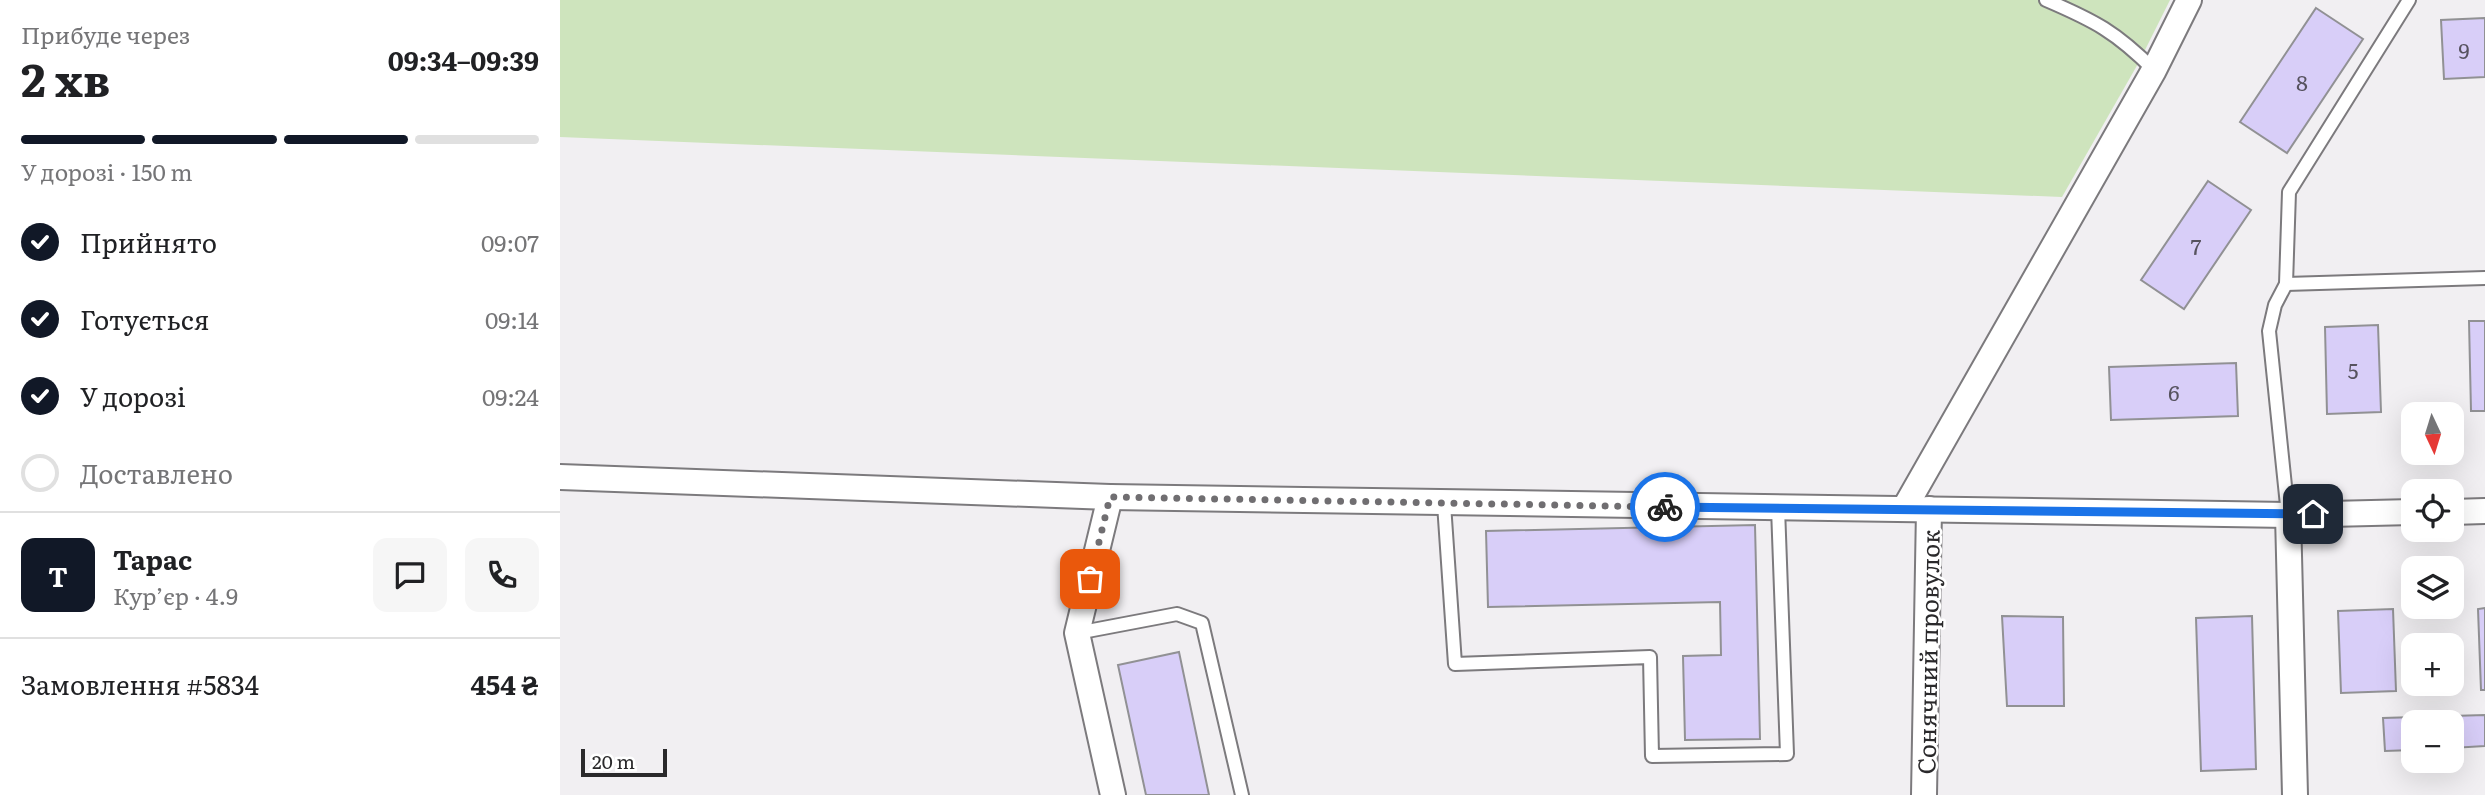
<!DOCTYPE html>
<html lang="uk">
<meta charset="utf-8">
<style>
body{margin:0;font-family:Literata,serif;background:#f6f6f6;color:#202124;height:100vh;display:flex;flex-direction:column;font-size:26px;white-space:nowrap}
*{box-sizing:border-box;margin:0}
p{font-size:23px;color:#757577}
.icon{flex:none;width:38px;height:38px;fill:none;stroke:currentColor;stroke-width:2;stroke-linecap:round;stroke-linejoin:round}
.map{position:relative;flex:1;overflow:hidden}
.details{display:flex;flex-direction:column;background:#fff;width:560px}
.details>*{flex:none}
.needle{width:46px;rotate:176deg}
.buttons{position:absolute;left:1841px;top:402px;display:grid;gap:14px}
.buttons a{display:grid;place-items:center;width:63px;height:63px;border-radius:14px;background:#fff;box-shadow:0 7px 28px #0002;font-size:35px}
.scale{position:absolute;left:21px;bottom:18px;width:86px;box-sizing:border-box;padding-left:7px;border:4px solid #2a292b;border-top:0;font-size:19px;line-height:24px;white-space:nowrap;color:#2a292b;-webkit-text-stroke:5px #fff;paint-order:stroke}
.pin{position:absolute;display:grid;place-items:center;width:60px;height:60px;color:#fff;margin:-30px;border-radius:14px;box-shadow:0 4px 10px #0006}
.courier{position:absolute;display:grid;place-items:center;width:70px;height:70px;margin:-35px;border:5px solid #1a73e8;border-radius:50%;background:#fff;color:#222;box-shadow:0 2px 9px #0007}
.head em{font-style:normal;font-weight:700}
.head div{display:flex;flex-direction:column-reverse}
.head{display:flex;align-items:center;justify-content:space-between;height:119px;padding:0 21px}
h1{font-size:46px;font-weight:700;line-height:52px}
.bar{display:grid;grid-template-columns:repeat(4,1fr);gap:10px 7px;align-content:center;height:84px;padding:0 21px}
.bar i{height:9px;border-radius:5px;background:#e0e0e0}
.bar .current{background:#111827}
.bar p{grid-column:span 4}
.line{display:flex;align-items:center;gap:18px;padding:0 21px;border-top:2px solid #e0e0e0}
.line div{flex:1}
.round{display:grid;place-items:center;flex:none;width:74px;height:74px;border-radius:14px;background:#f6f6f6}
ol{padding:0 21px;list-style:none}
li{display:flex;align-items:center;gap:21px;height:77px}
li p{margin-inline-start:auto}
li .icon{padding:7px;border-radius:50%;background:#111827;color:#fff;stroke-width:4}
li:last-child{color:#757577}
li i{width:38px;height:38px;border:4px solid #e0e0e0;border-radius:50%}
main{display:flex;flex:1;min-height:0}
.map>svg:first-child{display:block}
.green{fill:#cee4bd}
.building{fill:#d8cef8;stroke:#919194;stroke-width:2}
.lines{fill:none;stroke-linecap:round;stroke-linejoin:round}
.lane-casing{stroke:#7c7a7d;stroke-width:16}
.street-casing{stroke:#7c7a7d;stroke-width:28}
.lane{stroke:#fff;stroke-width:12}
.street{stroke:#fff;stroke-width:24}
.done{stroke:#706e71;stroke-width:7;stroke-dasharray:0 12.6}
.route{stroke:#1a73e8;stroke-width:9}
.labels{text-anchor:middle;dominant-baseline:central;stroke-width:5;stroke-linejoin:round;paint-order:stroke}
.number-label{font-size:21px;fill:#56525e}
.street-label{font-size:24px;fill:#2a292b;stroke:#fff}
</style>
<main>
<section class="details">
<div class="head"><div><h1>2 хв</h1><p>Прибуде через</p></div><em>09:34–09:39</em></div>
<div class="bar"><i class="current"></i><i class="current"></i><i class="current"></i><i></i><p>У дорозі · 150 m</p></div>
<ol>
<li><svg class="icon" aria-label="check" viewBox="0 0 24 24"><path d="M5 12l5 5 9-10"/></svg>Прийнято<p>09:07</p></li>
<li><svg class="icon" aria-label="check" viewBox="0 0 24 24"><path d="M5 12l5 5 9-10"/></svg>Готується<p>09:14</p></li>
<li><svg class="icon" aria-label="check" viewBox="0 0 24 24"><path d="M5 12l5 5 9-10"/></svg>У дорозі<p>09:24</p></li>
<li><i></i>Доставлено</li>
</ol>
<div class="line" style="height:126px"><b class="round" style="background:#111827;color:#fff">Т</b><div><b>Тарас</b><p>Кур’єр · 4.9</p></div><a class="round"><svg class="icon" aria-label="chat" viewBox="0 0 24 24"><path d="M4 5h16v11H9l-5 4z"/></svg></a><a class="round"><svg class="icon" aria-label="phone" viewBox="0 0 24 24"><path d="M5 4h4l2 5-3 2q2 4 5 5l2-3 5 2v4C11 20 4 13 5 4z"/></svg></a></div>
<div class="line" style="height:91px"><div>Замовлення #5834</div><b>454 ₴</b></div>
</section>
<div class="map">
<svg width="1925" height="795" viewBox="0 0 1925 795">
<rect width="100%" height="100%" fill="#f1eff2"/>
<polygon class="green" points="0,0 1610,0 1579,62 1502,197 0,137"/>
<g class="building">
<polygon points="1756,8 1803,39 1727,153 1680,122"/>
<polygon points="1925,18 1925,77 1884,79 1881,20"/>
<polygon points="1648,181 1691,210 1624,309 1581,280"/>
<polygon points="1909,321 1925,321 1925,411 1911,411"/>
<polygon points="1818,325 1821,412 1767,414 1765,327"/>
<polygon points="1676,363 1678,416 1551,420 1549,367"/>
<polygon points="1195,525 1200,739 1125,740 1123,656 1161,655 1160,602 928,607 926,531"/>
<polygon points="1925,608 1925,690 1921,690 1918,609"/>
<polygon points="1833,609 1836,691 1781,693 1778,611"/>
<polygon points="1442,616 1503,617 1504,706 1447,706"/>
<polygon points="1692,616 1696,769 1641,771 1636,618"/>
<polygon points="619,652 649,795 586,795 558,665"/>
<polygon points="1925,715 1925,746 1892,748 1892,723 1853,723 1853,750 1825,751 1823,718"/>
</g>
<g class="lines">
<g class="lane-casing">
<g id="lane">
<path d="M1486,0C1535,21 1556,32 1594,70"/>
<polyline points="1726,284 1925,278"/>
<polyline points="884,504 895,664 1090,657 1092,756 1227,754 1218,508"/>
<polyline points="1728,515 1709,331 1715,305 1726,284 1729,192 1849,0"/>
<polyline points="517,633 617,614 642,623 682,795"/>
</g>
</g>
<g class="street-casing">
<g id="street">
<polyline points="0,477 550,497 1728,515 1853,512"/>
<polyline points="550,497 517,633 553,795"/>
<polyline points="1344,509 1594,70 1629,0"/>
<polyline points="1892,512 1925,511"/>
<polyline points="1728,515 1735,795"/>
<polyline points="1364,795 1369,509"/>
</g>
</g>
<use href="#lane" class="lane"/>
<use href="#street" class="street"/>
</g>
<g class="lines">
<polyline class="done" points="530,579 550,497 1105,507"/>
<polyline class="route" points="1105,507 1753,514"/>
</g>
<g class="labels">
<g class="number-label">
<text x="1904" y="49">9</text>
<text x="1742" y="81">8</text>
<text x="1636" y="245">7</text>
<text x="1793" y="369">5</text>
<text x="1614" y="391">6</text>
</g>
<g class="street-label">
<text transform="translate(1367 652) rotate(-89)">Сонячний провулок</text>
</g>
</g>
</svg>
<div class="buttons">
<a><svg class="needle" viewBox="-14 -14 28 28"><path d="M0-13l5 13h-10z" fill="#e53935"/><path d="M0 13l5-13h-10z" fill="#757577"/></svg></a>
<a><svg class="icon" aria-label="locate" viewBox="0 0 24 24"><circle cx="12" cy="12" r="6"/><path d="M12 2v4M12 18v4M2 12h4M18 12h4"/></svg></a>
<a><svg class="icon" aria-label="layers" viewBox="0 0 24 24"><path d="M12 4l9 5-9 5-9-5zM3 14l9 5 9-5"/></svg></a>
<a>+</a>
<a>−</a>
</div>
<div class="scale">20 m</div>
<div class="pin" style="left:530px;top:579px;background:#ea580c"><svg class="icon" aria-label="bag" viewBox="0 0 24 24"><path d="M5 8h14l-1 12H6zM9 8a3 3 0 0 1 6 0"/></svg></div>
<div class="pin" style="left:1753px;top:514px;background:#1f2937"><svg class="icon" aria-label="home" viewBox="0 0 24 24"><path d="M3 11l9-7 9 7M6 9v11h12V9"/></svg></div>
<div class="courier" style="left:1105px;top:507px"><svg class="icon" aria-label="bike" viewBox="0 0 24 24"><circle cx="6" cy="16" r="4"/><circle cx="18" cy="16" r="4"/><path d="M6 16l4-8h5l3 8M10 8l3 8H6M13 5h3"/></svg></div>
</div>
</main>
